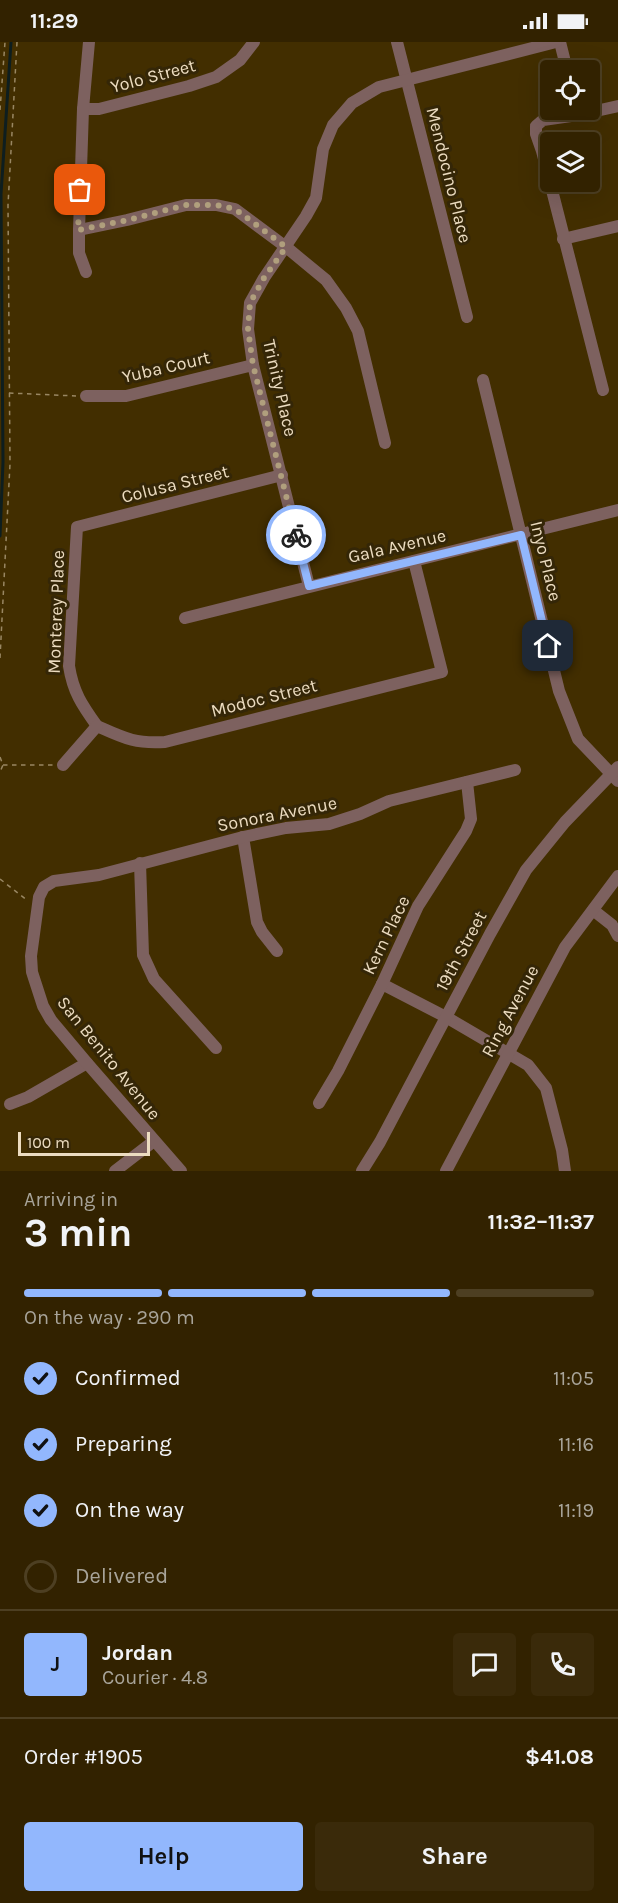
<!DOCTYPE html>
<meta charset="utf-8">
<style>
body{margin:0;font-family:Karla,sans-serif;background:#3a2a0a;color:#f1f3f6;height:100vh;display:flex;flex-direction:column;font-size:22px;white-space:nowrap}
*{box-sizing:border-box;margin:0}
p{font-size:20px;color:#a8a499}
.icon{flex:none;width:33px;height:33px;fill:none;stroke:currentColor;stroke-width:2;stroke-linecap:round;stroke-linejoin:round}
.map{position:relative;height:1129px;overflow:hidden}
.panel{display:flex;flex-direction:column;background:#322200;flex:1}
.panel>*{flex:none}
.buttons{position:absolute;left:540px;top:18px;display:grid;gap:12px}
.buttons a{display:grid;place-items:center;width:60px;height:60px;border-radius:6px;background:#322200;box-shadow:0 6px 24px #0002,0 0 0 2px #4d3f22;font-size:30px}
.scale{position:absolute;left:18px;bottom:15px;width:132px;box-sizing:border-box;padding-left:6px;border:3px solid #ecdcc0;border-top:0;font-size:16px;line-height:21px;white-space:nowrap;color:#ecdcc0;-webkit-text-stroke:4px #342607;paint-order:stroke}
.pin{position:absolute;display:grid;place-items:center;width:51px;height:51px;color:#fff;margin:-26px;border-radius:12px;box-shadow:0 3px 9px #0006}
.courier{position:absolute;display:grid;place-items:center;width:60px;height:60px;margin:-30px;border:4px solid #92b7fd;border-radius:50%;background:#fff;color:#222;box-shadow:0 2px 8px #0007}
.headline em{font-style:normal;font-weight:700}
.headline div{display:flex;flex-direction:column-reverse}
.headline{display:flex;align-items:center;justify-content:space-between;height:102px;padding:0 24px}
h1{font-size:39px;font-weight:700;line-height:45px}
.bar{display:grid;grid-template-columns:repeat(4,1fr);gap:9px 6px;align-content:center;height:72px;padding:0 24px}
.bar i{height:8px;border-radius:4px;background:#4d3f22}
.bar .current{background:#92b7fd}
.bar p{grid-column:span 4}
.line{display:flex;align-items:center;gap:15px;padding:0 24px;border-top:2px solid #4d3f22}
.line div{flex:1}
.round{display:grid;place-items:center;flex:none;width:63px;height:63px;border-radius:6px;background:#3a2a0a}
ol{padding:0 24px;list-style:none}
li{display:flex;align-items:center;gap:18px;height:66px}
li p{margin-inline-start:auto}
li .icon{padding:6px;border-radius:50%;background:#92b7fd;color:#111;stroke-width:4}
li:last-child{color:#a8a499}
li i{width:33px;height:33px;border:3px solid #4d3f22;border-radius:50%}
.cta{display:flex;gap:12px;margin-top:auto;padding:12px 24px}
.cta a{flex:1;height:69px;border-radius:6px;background:#92b7fd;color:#111;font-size:24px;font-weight:700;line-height:69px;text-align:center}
.cta a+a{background:#3a2a0a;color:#f1f3f6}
.status{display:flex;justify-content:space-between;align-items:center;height:42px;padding:0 30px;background:#322200;direction:ltr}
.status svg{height:16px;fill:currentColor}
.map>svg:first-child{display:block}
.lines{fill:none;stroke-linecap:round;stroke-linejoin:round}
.stream{stroke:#0e1e1f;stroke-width:3}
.path{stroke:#998762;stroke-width:1.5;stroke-dasharray:4.5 4.5;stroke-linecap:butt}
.minor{stroke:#7d615f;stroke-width:12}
.done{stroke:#b09f7d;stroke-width:6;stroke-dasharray:0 10.8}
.route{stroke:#92b7fd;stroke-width:8}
.labels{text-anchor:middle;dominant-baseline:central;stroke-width:6;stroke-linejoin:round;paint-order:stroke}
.street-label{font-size:18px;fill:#ecdcc0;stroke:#342607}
</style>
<div class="status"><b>11:29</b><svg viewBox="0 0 49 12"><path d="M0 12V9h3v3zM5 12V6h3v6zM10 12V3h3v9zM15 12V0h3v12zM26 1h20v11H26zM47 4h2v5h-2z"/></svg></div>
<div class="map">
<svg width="618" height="1129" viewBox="0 0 618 1129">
<rect width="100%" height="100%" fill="#422e00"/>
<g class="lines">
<polyline class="stream" points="0,494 3,420 1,152 11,0"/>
<g class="path">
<polyline points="0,68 5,0"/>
<polyline points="9,351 76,354"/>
<polyline points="0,616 10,422 8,163 17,0"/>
<polyline points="0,715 3,723 0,730"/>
<polyline points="3,723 53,723"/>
<polyline points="0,837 28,859"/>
</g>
<g class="minor">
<polyline points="397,0 467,275"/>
<polyline points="560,0 567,28"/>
<polyline points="83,67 99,67 189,44 216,35 240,18 254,0"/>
<polyline points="79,188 127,178 186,163 216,163 235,167 286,205 326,238 346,266 358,289 385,401"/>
<polyline points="563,197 618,184"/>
<polyline points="86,230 79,211 79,188 83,67 89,0"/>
<polyline points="483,338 559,649 578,697 618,739"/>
<polyline points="603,348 542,109 536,92 536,84 543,78 578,73 618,64"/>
<polyline points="86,354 126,354 253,323"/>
<polyline points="309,544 253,323 248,287 250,261 264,236 306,174 316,156 323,107 333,83 352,61 379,45 556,0"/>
<polyline points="185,576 618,468"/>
<path d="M97,684C124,696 135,702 165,700L442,630L414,519"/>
<path d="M97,684C82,663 73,650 69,624L77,485L282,433"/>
<polyline points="63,723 97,684"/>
<polyline points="243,795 257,880 262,890 277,909"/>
<polyline points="140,821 143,913 154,937 216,1006"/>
<polyline points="593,868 612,883 618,894"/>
<polyline points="382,942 446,975 528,1023 546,1046 562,1108 565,1129"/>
<polyline points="319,1061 338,1029 382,942 418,864 466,789 471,777 467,740"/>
<polyline points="10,1062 28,1055 87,1021"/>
<polyline points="115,1129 154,1099"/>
<polyline points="181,1129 87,1021 51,978 43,964 32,930 31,914 39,855 44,845 54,839 99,833 243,795 286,786 329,782 360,772 389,759 515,728"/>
<polyline points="362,1129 380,1100 490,892 526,828 565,780 618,725"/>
<polyline points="446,1129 565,905 618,834"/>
</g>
</g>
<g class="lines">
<polyline class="done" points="80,148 78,188 128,178 186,163 216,163 235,167 286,205 264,236 250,261 248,287 253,323 296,493"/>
<polyline class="route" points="296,493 309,544 521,493 548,604"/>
</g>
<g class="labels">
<g class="street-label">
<text transform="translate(153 34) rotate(-15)">Yolo Street</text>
<text transform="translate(449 133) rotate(76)">Mendocino Place</text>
<text transform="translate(166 325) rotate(-13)">Yuba Court</text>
<text transform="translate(280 346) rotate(77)">Trinity Place</text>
<text transform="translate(175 442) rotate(-14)">Colusa Street</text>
<text transform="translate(397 504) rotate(-13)">Gala Avenue</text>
<text transform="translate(546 519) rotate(76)">Inyo Place</text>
<text transform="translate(56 570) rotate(-88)">Monterey Place</text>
<text transform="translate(264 656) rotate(-14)">Modoc Street</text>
<text transform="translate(277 772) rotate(-11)">Sonora Avenue</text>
<text transform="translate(386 893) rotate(-64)">Kern Place</text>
<text transform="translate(461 909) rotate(-62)">19th Street</text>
<text transform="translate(510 969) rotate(-62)">Ring Avenue</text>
<text transform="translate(109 1016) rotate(51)">San Benito Avenue</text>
</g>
</g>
</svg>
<div class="buttons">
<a><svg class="icon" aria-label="locate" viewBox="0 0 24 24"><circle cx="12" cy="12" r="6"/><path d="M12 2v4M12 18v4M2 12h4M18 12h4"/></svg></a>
<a><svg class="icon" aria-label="layers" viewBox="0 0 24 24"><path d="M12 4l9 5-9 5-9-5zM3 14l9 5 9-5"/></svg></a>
</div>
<div class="scale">100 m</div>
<div class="pin" style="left:80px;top:148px;background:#ea580c"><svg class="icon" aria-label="bag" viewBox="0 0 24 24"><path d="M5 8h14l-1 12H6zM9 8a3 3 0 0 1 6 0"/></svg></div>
<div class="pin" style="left:548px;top:604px;background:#1f2937"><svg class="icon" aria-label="home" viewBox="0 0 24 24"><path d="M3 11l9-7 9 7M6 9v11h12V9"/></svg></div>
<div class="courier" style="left:296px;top:493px"><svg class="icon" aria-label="bike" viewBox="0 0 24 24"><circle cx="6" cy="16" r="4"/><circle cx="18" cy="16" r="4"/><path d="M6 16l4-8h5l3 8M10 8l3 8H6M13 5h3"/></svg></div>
</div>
<section class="panel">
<div class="headline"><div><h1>3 min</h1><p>Arriving in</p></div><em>11:32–11:37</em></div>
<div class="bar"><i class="current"></i><i class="current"></i><i class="current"></i><i></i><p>On the way · 290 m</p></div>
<ol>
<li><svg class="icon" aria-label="check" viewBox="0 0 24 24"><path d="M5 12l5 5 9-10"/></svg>Confirmed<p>11:05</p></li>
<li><svg class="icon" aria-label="check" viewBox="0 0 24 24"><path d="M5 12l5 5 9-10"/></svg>Preparing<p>11:16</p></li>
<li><svg class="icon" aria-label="check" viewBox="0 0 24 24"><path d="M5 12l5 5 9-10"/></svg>On the way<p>11:19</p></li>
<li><i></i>Delivered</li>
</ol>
<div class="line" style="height:108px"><b class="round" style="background:#92b7fd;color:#111">J</b><div><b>Jordan</b><p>Courier · 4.8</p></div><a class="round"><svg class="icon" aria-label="chat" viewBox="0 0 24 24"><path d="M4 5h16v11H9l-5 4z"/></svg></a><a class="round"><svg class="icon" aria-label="phone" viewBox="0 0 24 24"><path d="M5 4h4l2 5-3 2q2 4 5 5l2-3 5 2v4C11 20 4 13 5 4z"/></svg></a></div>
<div class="line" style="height:78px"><div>Order #1905</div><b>$41.08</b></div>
<div class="cta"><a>Help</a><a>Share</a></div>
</section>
